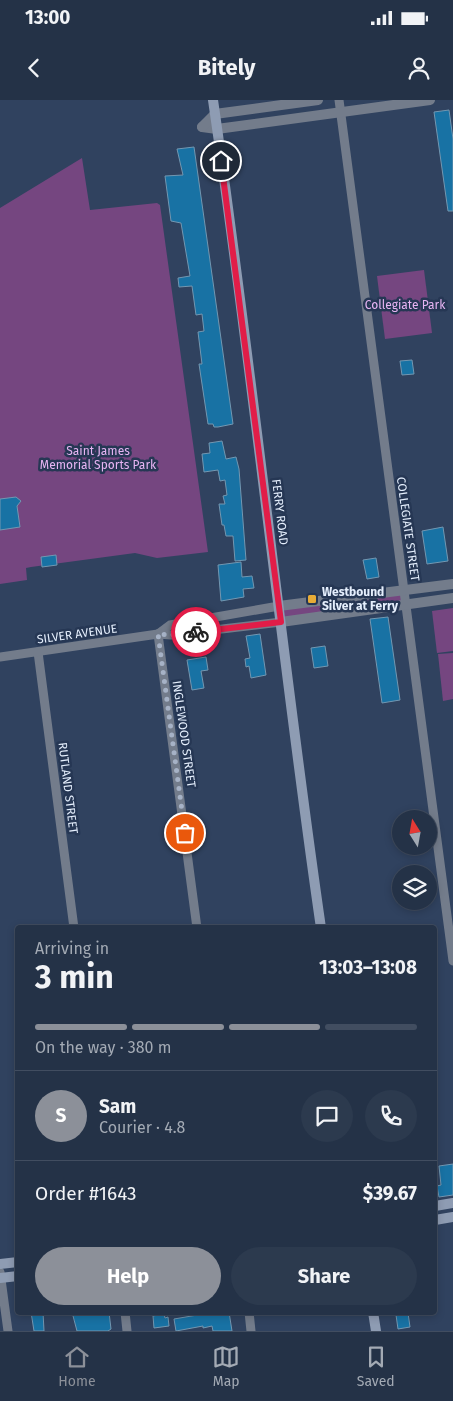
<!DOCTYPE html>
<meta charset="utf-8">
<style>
body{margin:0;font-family:"Fira Sans",sans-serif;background:#2c3a4e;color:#f1f3f6;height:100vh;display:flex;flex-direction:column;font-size:19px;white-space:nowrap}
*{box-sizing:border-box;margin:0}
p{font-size:16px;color:#a3aab4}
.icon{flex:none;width:28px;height:28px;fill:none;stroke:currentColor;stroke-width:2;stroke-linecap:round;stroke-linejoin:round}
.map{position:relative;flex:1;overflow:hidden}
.side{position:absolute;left:15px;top:825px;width:422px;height:390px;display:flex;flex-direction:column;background:#243247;border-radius:5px;box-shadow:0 2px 8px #0003,0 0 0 1px #414d60}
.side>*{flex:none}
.needle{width:32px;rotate:349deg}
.tools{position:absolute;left:392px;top:710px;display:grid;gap:10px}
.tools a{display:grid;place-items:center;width:45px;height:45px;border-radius:50%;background:#243247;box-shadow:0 2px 8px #0003,0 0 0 1px #414d60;font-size:25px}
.pin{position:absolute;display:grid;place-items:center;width:42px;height:42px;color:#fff;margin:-21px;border:2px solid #fff;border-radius:50%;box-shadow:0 1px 5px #0007}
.courier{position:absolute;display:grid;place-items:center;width:50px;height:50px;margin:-25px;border:4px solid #e11d48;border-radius:50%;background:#fff;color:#222;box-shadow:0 1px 6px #0007}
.summary em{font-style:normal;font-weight:700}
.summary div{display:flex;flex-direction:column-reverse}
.summary{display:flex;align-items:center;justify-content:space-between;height:85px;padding:0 20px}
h1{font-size:32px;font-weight:700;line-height:38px}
.bar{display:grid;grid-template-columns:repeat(4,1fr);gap:8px 5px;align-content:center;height:60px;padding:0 20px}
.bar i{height:6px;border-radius:4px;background:#414d60}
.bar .current{background:#8c9099}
.bar p{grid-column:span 4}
.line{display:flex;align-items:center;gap:12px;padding:0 20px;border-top:1px solid #414d60}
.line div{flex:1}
.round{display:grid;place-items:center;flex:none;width:52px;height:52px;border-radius:26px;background:#2c3a4e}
.action{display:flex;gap:10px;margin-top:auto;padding:10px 20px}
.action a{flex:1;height:58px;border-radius:30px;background:#8c9099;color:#fff;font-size:20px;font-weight:700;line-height:58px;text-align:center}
.action a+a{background:#2c3a4e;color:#f1f3f6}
.status{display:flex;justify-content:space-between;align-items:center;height:35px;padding:0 25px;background:#243247;direction:ltr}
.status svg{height:14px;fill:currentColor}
header{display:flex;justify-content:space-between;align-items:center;height:65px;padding:0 20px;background:#243247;font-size:22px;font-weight:700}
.menu{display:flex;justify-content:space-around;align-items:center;height:70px;border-top:1px solid #414d60;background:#243247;font-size:14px;color:#a3aab4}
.menu a{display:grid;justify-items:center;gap:2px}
.menu .current{color:#8c9099}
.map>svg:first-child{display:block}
.green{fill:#754680}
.building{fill:#1872a4;stroke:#7397b1}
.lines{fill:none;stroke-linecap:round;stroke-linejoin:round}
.minor{stroke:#737c8b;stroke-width:9}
.tertiary{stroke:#737c8b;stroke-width:10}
.secondary{stroke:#8e9cb3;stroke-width:10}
.done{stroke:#a6b2c6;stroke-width:5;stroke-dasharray:0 9}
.route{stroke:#e11d48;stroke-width:6}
.poi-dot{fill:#e7ac37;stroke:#263754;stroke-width:2}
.labels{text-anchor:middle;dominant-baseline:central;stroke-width:5;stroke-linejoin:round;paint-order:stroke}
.park-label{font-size:12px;fill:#e7b4f3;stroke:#263754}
.street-label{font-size:12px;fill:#e5effd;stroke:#263754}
.poi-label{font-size:12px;font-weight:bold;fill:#e5effd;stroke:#263754;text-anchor:start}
</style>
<div class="status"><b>13:00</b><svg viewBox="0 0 49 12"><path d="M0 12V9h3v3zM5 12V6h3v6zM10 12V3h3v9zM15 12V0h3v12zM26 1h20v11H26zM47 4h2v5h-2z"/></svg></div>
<header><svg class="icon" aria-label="back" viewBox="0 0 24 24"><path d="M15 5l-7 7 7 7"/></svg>Bitely<svg class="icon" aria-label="person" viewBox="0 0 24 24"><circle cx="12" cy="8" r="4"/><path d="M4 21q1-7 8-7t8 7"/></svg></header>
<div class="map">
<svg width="453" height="1231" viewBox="0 0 453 1231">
<rect width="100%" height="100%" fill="#30425f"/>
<g class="green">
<polygon points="82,58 90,110 157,103 160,105 208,452 157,458 135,453 31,467 26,468 27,480 0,484 0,108"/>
<polygon points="424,170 432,233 385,239 377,176"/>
<polygon points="404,490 406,504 281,522 279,506"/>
<polygon points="453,508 453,551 437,553 432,511"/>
<polygon points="453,553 453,599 443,601 438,554"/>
</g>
<g class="building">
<polygon points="449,10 453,39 453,111 448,111 434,12"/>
<polygon points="194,47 233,324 218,327 214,327 213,324 208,324 199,264 202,264 198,232 204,231 202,214 196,215 192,186 179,187 178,178 190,176 181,123 171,121 165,76 183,75 177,49"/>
<polygon points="412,260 414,274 402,275 400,261"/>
<polygon points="222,341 226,359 236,357 239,369 246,460 235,461 233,436 226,436 224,425 222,425 219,404 225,404 223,396 227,395 225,380 220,381 218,370 204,372 202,354 210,353 209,343"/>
<polygon points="16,397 21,401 17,406 20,427 0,430 0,399"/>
<polygon points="443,427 448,461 427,464 422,431"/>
<polygon points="56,455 57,465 42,467 41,457"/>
<polygon points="376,458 379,477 367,479 363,460"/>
<polygon points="241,462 242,477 252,476 254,488 243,489 244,497 221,501 218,465"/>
<polygon points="388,517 400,600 382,603 370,519"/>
<polygon points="260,534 266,575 251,578 249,566 246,567 245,559 250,558 246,536"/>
<polygon points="325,546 328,566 314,568 311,548"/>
<polygon points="206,557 208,570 201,571 204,588 192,590 187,560"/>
<polygon points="453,1064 453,1095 439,1097 437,1086 441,1085 439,1066"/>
<polygon points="31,1212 43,1212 44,1231 34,1231"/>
<polygon points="72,1212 109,1212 111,1229 108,1231 77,1231"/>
<polygon points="215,1212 229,1212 232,1231 213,1231 212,1226 203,1228 203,1226 176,1231 174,1219"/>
<polygon points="408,1213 410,1227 398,1229 396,1215"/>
<polygon points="164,1214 165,1218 168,1217 169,1226 154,1228 153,1216"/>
</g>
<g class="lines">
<g class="minor">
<polyline points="339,0 453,861"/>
<polyline points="158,534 197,828"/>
<polyline points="158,534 170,525 279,506"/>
<polyline points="38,552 74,828"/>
<polyline points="0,557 158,534 171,535 281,522"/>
<polyline points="0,1172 8,1231"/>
<polyline points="125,1212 127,1231"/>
<polyline points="249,1212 251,1231"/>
</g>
<g class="tertiary">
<polyline points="202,27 217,29 430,0"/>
<polyline points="202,27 215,14 318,0"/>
<polyline points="279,506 453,484"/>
<polyline points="281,522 453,498"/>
</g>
<g class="secondary">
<path d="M213,0C253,275 281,552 321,828"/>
<polyline points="435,1106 453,1103"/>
<polyline points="435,1120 453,1117"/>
<polyline points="0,1164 18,1162"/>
<polyline points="0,1178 18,1176"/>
<polyline points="373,1212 376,1231"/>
</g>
</g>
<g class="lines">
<polyline class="done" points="185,733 158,534 171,535 196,532"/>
<polyline class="route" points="196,532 281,522 221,61"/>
</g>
<rect class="poi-dot" x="307" y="494" width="10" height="10" rx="2.5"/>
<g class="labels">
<g class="park-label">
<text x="405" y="205">Collegiate Park</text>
<text x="98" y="351">Saint James<tspan x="98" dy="14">Memorial Sports Park</tspan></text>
</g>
<g class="street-label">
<text transform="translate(280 412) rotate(83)">FERRY ROAD</text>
<text transform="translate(408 429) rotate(82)">COLLEGIATE STREET</text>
<text transform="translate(77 534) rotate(-8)">SILVER AVENUE</text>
<text transform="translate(184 634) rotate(82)">INGLEWOOD STREET</text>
<text transform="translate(68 688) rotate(83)">RUTLAND STREET</text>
</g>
<g class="poi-label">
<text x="322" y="492">Westbound<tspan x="322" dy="14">Silver at Ferry</tspan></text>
</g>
</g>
</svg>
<div class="tools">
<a><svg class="needle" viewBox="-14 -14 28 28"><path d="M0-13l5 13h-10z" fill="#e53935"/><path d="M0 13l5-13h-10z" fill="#a3aab4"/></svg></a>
<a><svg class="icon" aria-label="layers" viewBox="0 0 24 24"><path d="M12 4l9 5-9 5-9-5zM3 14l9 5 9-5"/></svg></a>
</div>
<div class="pin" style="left:185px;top:733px;background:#ea580c"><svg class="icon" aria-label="bag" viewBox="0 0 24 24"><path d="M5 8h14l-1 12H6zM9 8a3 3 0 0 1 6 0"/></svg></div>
<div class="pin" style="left:221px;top:61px;background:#1f2937"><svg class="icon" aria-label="home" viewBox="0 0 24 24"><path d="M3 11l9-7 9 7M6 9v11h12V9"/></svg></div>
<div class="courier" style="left:196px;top:532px"><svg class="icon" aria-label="bike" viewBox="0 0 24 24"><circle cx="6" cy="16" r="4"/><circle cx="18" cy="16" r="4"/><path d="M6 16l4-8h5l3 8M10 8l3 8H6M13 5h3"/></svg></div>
<section class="side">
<div class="summary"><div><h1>3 min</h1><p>Arriving in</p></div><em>13:03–13:08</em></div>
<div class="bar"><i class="current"></i><i class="current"></i><i class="current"></i><i></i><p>On the way · 380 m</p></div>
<div class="line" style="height:90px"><b class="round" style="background:#8c9099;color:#fff">S</b><div><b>Sam</b><p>Courier · 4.8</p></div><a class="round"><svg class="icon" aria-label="chat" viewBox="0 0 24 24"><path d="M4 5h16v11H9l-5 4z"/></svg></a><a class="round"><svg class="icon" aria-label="phone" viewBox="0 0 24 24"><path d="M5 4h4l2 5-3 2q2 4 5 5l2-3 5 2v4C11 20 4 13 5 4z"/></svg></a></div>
<div class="line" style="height:65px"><div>Order #1643</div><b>$39.67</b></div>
<div class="action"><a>Help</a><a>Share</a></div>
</section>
</div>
<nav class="menu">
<a class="current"><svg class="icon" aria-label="home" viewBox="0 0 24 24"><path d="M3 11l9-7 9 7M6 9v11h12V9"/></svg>Home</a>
<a><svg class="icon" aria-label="map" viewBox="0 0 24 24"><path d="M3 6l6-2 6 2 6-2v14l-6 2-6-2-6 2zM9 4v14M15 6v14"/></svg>Map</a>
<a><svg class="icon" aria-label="saved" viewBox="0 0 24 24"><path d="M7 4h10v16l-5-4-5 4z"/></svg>Saved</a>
</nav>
